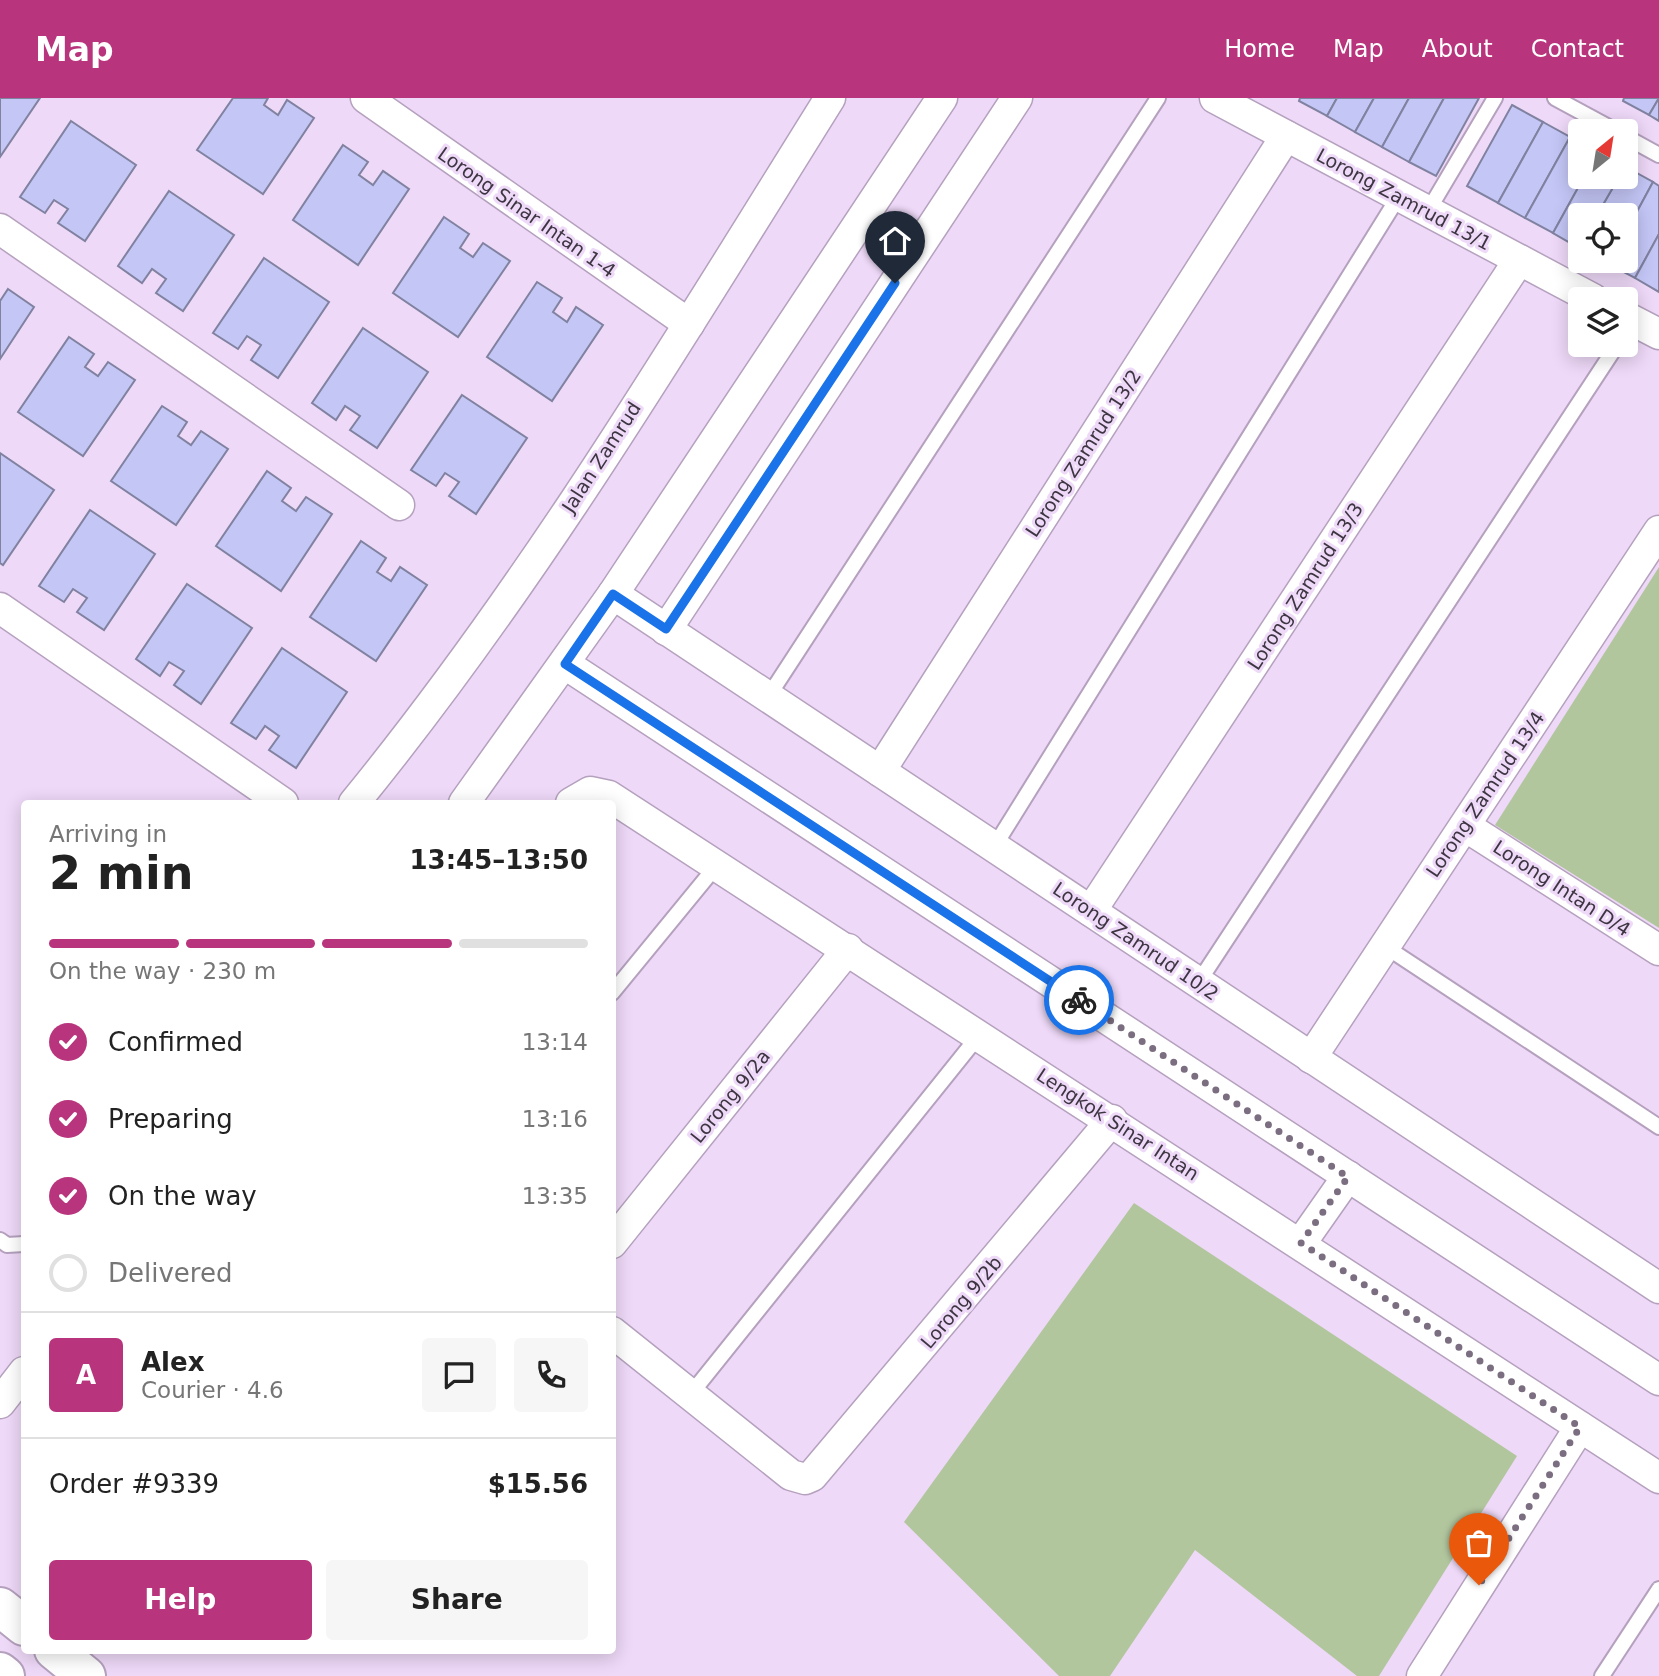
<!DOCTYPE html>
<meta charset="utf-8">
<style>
body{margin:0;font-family:"DejaVu Sans",sans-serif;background:#f6f6f6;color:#222;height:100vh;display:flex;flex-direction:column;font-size:26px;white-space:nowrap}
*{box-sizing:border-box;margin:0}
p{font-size:23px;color:#767676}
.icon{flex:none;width:38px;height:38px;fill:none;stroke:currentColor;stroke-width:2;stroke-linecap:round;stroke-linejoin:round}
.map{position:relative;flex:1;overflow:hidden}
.details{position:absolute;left:21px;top:702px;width:595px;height:854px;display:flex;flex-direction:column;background:#fff;border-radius:7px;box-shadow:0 4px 18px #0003}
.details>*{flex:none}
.needle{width:46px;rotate:30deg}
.buttons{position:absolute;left:1568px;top:21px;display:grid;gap:14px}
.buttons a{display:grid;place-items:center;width:70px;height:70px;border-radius:7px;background:#fff;box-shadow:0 4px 18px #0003;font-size:35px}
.pin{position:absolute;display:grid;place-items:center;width:60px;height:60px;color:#fff;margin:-72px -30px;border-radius:50% 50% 50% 0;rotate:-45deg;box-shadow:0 0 7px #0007}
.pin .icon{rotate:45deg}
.courier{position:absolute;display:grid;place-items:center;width:70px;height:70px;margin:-35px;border:5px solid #1a73e8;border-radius:50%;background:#fff;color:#222;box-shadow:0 2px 9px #0007}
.head em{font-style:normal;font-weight:700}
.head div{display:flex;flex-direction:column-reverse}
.head{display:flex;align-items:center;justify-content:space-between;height:119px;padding:0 28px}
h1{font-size:46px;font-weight:700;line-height:52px}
.bar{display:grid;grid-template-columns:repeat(4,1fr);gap:10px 7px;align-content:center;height:84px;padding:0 28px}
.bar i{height:9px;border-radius:5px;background:#e0e0e0}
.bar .on{background:#b8357d}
.bar p{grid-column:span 4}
.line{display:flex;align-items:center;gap:18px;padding:0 28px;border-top:2px solid #e0e0e0}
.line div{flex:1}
.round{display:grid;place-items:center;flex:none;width:74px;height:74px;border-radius:7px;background:#f6f6f6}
ol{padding:0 28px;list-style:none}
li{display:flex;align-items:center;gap:21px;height:77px}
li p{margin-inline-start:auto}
li .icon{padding:7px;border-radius:50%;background:#b8357d;color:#fff;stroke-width:4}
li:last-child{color:#767676}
li i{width:38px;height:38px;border:4px solid #e0e0e0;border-radius:50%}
.button{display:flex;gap:14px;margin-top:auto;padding:14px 28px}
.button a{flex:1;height:80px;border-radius:7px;background:#b8357d;color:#fff;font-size:28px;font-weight:700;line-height:80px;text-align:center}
.button a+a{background:#f6f6f6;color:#222}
header{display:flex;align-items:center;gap:42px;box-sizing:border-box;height:98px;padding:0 35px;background:#b8357d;color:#fff}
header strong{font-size:33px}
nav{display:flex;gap:38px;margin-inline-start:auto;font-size:24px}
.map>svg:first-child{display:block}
.green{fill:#b2c69e}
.building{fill:#c4c6f6;stroke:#8082a0;stroke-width:2}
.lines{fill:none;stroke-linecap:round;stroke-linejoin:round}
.service-casing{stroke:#b5a1be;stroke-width:18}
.minor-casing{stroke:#b5a1be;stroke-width:33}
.secondary-casing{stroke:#b5a1be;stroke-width:42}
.service{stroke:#fff;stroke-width:14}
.minor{stroke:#fff;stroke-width:30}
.secondary{stroke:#fff;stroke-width:38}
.done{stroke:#7b6e81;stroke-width:7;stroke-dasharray:0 12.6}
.route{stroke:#1a73e8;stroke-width:9}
.labels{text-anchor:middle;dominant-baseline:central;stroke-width:6;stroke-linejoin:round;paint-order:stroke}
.street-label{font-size:19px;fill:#3d3541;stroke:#eed9f8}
</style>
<header>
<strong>Map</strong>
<nav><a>Home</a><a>Map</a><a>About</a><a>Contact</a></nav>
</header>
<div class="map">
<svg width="1659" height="1578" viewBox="0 0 1659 1578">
<rect width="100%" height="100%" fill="#eed9f8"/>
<g class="green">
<polygon points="1659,469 1659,830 1495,727"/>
<polygon points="1134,1105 1517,1358 1379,1578 1357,1578 1195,1452 1110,1578 1059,1578 904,1424"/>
</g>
<g class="building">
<polygon points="0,0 40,0 0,59"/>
<polygon points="233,0 268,0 264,7 278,17 287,2 314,20 263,96 197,52"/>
<polygon points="1300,0 1337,0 1327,18 1299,3"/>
<polygon points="1337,0 1374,0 1355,34 1327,18"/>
<polygon points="1374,0 1409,0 1382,49 1355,34"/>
<polygon points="1409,0 1444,0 1409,64 1382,49"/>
<polygon points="1444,0 1479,0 1436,78 1409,64"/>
<polygon points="1624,0 1659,0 1649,17 1623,3"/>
<polygon points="1659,0 1659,23 1649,17"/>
<polygon points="1512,7 1543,24 1498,105 1467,88"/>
<polygon points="71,23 136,67 85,143 58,125 68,111 54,102 45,115 20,99"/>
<polygon points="1543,24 1570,39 1525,120 1498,105"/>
<polygon points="1570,39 1580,44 1580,79 1584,79 1553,135 1525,120"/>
<polygon points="343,47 368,64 359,77 373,87 383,73 409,91 358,167 293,122"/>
<polygon points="1626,69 1653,84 1626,134 1626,117 1597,117 1619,79 1626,79"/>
<polygon points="1584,79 1619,79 1597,117 1580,117 1579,150 1553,135"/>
<polygon points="1653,84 1659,88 1659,136 1635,180 1608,166 1610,163 1626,163 1626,134"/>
<polygon points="169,93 234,137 183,213 156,195 166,181 152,171 142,185 118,168"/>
<polygon points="444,119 469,136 460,150 473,159 483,145 510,163 458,239 393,195"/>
<polygon points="1659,136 1659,194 1635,180"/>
<polygon points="264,160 329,204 278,280 251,262 261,247 247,238 238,251 213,235"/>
<polygon points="537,184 562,200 553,214 567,224 576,209 603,227 552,303 487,259"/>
<polygon points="8,191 34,209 0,261 0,203"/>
<polygon points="363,230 428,274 377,350 350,332 360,318 345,308 336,322 312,305"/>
<polygon points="69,239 94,256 85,269 98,278 108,264 135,282 83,358 18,314"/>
<polygon points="462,297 527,340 476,416 449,398 459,384 445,375 436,388 411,372"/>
<polygon points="162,308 187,324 178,338 191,347 201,333 228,351 176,427 111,383"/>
<polygon points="0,355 54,392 3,467 0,465"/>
<polygon points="267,373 291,390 282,403 296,413 306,399 332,416 281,493 216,448"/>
<polygon points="90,412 155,456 104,532 77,514 87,500 73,491 64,504 39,488"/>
<polygon points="361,443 386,460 377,474 391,483 400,469 427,487 376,563 310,519"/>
<polygon points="187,486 252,530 201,606 174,587 184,573 169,564 160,578 136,561"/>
<polygon points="282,550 347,594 296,670 269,652 279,638 265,628 256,641 231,625"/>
</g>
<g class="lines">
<g class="service-casing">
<g id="service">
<polyline points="1555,0 1616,33"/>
<polyline points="1626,39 1659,57"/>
<polyline points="1428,113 1495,0"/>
<polyline points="768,599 1158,0"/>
<polyline points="994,749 1399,98"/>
<polyline points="1383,847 1659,1029"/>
<polyline points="1198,885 1617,247"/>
<polyline points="612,895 717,767"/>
<polyline points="0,1142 7,1147 24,1146"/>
<polyline points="690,1297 980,936"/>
<polyline points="1602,1578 1659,1491"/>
</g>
</g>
<g class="minor-casing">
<g id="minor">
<polyline points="366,0 689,226"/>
<polyline points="1215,0 1593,201"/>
<polyline points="0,131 399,407"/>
<polyline points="1626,219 1659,236"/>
<polyline points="613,496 1659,1190"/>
<polyline points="0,510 283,705"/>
<polyline points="666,532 1017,0"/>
<polyline points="565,566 1659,1282"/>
<polyline points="880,673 1286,38"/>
<path d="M354,705C533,486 680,240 830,0"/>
<polyline points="464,705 613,496 942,0"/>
<polyline points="571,705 590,694 609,698 1659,1380"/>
<polyline points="1465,728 1659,852"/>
<polyline points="1091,813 1519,162"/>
<polyline points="1311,960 1659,433"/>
<polyline points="612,1145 848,851"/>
<polyline points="1301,1145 1348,1078"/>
<polyline points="612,1234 791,1377 805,1381 812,1378 1112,1022"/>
<polyline points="0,1305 24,1274"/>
<polyline points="1422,1578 1580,1329"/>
</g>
</g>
<g class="secondary-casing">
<g id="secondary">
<polyline points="0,1509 24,1528"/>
<polyline points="54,1552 86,1578"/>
<polyline points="0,1574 5,1578"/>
</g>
</g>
<use href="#service" class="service"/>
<use href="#minor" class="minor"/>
<use href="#secondary" class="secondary"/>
</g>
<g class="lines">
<polyline class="done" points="1079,902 1348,1079 1301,1145 1580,1329 1479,1487"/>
<polyline class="route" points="895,185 666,531 613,496 565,566 1079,902"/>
</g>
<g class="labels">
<g class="street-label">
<text transform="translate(1404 101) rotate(28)">Lorong Zamrud 13/1</text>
<text transform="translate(527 114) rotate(35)">Lorong Sinar Intan 1-4</text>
<text transform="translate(1083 355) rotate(-57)">Lorong Zamrud 13/2</text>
<text transform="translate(601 359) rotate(-57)">Jalan Zamrud</text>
<text transform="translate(1305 488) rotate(-57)">Lorong Zamrud 13/3</text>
<text transform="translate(1485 696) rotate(-56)">Lorong Zamrud 13/4</text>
<text transform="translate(1562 790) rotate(33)">Lorong Intan D/4</text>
<text transform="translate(1136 843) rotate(34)">Lorong Zamrud 10/2</text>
<text transform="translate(730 998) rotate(-51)">Lorong 9/2a</text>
<text transform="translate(1118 1026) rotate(33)">Lengkok Sinar Intan</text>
<text transform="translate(961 1204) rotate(-50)">Lorong 9/2b</text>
</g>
</g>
</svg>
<div class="buttons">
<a><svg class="needle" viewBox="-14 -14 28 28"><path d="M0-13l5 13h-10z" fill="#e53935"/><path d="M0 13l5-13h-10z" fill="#767676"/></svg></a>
<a><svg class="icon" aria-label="locate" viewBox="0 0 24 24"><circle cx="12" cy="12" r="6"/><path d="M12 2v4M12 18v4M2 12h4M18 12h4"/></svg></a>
<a><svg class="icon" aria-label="layers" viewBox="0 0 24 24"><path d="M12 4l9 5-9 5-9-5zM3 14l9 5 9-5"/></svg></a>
</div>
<div class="pin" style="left:1479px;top:1487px;background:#ea580c"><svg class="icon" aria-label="bag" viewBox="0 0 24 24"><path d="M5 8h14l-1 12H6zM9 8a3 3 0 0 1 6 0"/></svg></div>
<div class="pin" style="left:895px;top:185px;background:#1f2937"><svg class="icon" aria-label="home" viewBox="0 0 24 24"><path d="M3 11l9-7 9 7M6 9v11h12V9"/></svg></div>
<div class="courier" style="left:1079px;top:902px"><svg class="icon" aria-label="bike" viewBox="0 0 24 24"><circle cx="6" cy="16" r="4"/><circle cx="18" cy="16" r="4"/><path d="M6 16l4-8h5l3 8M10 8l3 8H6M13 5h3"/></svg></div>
<section class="details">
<div class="head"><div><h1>2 min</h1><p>Arriving in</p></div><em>13:45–13:50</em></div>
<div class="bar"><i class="on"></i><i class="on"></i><i class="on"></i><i></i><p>On the way · 230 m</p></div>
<ol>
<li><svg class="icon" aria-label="check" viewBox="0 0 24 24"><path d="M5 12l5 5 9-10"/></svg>Confirmed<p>13:14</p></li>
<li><svg class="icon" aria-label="check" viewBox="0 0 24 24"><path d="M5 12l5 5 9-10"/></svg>Preparing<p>13:16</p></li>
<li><svg class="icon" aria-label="check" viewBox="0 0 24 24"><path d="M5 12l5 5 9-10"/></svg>On the way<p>13:35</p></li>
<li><i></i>Delivered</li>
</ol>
<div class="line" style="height:126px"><b class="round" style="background:#b8357d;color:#fff">A</b><div><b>Alex</b><p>Courier · 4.6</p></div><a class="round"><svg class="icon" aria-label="chat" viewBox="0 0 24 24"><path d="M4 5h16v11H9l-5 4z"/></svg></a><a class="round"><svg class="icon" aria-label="phone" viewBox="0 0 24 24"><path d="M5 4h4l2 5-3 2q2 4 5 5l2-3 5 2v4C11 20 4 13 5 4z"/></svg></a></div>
<div class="line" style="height:91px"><div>Order #9339</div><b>$15.56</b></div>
<div class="button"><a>Help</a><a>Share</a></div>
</section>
</div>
